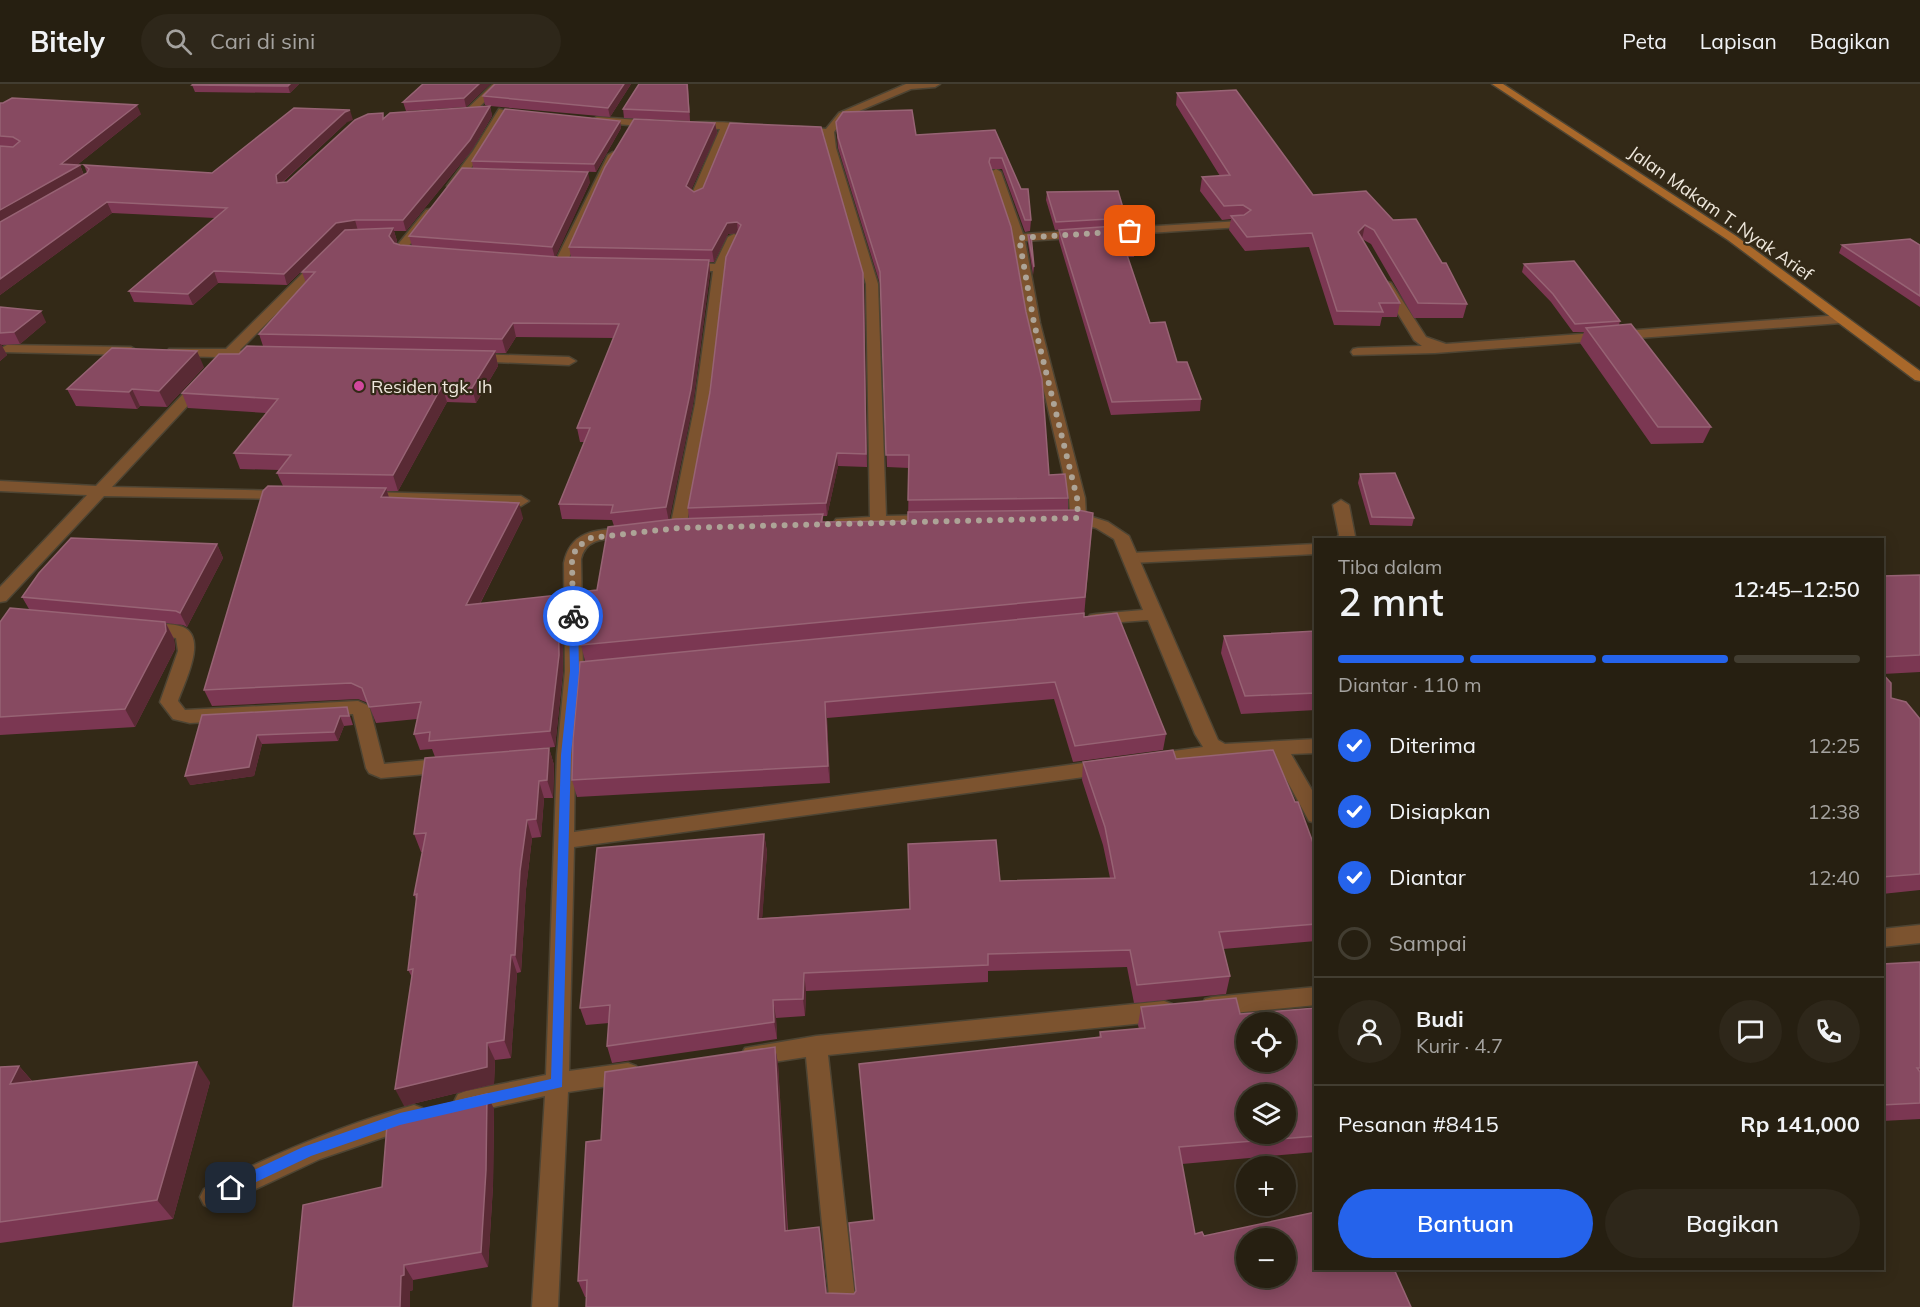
<!DOCTYPE html>
<html lang="id">
<meta charset="utf-8">
<style>
body{margin:0;font-family:Mulish,sans-serif;background:#2e271a;color:#f1f3f6;height:100vh;display:flex;flex-direction:column;font-size:22px;white-space:nowrap}
*{box-sizing:border-box;margin:0}
p{font-size:20px;color:#a4a29f}
.icon{flex:none;width:33px;height:33px;fill:none;stroke:currentColor;stroke-width:2;stroke-linecap:round;stroke-linejoin:round}
.map{position:relative;flex:1;overflow:hidden}
.side{position:absolute;left:1314px;top:454px;width:570px;height:732px;display:flex;flex-direction:column;background:#261f11;border-radius:0px;box-shadow:0 3px 15px #0003,0 0 0 2px #423d31}
.side>*{flex:none}
.fabs{position:absolute;left:1236px;top:928px;display:grid;gap:12px}
.fabs a{display:grid;place-items:center;width:60px;height:60px;border-radius:50%;background:#261f11;box-shadow:0 3px 15px #0003,0 0 0 2px #423d31;font-size:30px}
.pin{position:absolute;display:grid;place-items:center;width:51px;height:51px;color:#fff;margin:-26px;border-radius:12px;box-shadow:0 3px 9px #0006}
.courier{position:absolute;display:grid;place-items:center;width:60px;height:60px;margin:-30px;border:4px solid #2563eb;border-radius:50%;background:#fff;color:#222;box-shadow:0 2px 8px #0007}
.head em{font-style:normal;font-weight:600}
.head div{display:flex;flex-direction:column-reverse}
.head{display:flex;align-items:center;justify-content:space-between;height:102px;padding:0 24px}
h1{font-size:39px;font-weight:600;line-height:45px}
.bar{display:grid;grid-template-columns:repeat(4,1fr);gap:9px 6px;align-content:center;height:72px;padding:0 24px}
.bar i{height:8px;border-radius:4px;background:#423d31}
.bar .current{background:#2563eb}
.bar p{grid-column:span 4}
.line{display:flex;align-items:center;gap:15px;padding:0 24px;border-top:2px solid #423d31}
.line div{flex:1}
.round{display:grid;place-items:center;flex:none;width:63px;height:63px;border-radius:32px;background:#2e271a}
ol{padding:0 24px;list-style:none}
li{display:flex;align-items:center;gap:18px;height:66px}
li p{margin-inline-start:auto}
li .icon{padding:6px;border-radius:50%;background:#2563eb;color:#fff;stroke-width:4}
li:last-child{color:#a4a29f}
li i{width:33px;height:33px;border:3px solid #423d31;border-radius:50%}
.button{display:flex;gap:12px;margin-top:auto;padding:12px 24px}
.button a{flex:1;height:69px;border-radius:36px;background:#2563eb;color:#fff;font-size:24px;font-weight:600;line-height:69px;text-align:center}
.button a+a{background:#2e271a;color:#f1f3f6}
header{display:flex;align-items:center;gap:36px;box-sizing:border-box;height:84px;padding:0 30px;background:#261f11;border-bottom:2px solid #423d31}
header strong{font-size:28px}
nav{display:flex;gap:33px;margin-inline-start:auto;font-size:21px}
.search{width:420px;height:54px;background:#2e271a;display:flex;align-items:center;gap:15px;box-sizing:border-box;padding:0 21px;border-radius:33px;color:#a4a29f;font-size:22px}
.map>svg:first-child{display:block}
.lines{fill:none;stroke-linecap:round;stroke-linejoin:round}
.lane-casing{stroke:#4d4433;stroke-width:3}
.street-casing{stroke:#4d4433;stroke-width:3}
.secondary-casing{stroke:#4d4433;stroke-width:3}
.lane{fill:#7c532f;fill-rule:evenodd}
.street{fill:#7c532f;fill-rule:evenodd}
.secondary{fill:#a9682a;fill-rule:evenodd}
.wall{fill:#7b3752;fill-rule:evenodd}
.shaded-wall{fill:#592a34}
.building{fill:#874a61;stroke:#976374;stroke-width:1.5;fill-rule:evenodd}
.route{fill:#2563eb}
.done{stroke:#ada497;stroke-width:6;stroke-dasharray:0 10.8}
.hotel-dot{fill:#d1479c;stroke:#332917;stroke-width:2}
.labels{text-anchor:middle;dominant-baseline:central;stroke-width:4.5;stroke-linejoin:round;paint-order:stroke}
.far-street-label{font-size:18px;fill:#eee7dc;stroke:#332917}
.far-poi-label{font-size:18px;fill:#eee7dc;stroke:#332917;text-anchor:start}
</style>
<header>
<strong>Bitely</strong>
<div class="search"><svg class="icon" aria-label="search" viewBox="0 0 24 24"><circle cx="10" cy="10" r="6"/><path d="M15 15l6 6"/></svg>Cari di sini</div>
<nav><a>Peta</a><a>Lapisan</a><a>Bagikan</a></nav>
</header>
<div class="map">
<svg width="1920" height="1223" viewBox="0 0 1920 1223">
<rect width="100%" height="100%" fill="#332917"/>
<g class="lines">
<g class="lane-casing">
<g id="lane">
<polygon points="1341,416 1349,421 1355,452 1352,456 1335,456 1339,451 1333,421"/>
<polygon points="1316,460 1316,470 1131,479 1123,474 1131,469"/>
</g>
</g>
<g class="street-casing">
<g id="street">
<polygon points="493,0 503,0 474,28 468,28 468,24"/>
<polygon points="906,0 940,0 935,3 911,5 845,33 834,48 836,64 878,200 886,432 932,431 940,436 932,441 842,443 836,441 834,438 836,435 870,433 866,200 826,64 824,51 798,49 793,46 798,43 826,45 839,29"/>
<polygon points="499,25 507,27 483,68 456,104 448,104 447,102 473,67"/>
<polygon points="597,33 653,37 658,40 653,43 593,38 592,36"/>
<path d="M689,39C702,37 748,38 757,44L752,47L730,46L702,114L696,117L690,114L720,45L693,44L689,43Z"/>
<polygon points="613,68 618,71 566,180 560,184 556,183 554,180 608,71"/>
<polygon points="996,85 1001,88 1023,150 1241,137 1247,140 1241,143 1025,157 1040,239 1085,414 1086,431 1108,438 1129,452 1218,656 1225,660 1316,655 1316,669 1291,670 1316,713 1316,739 1309,737 1273,671 1223,674 1151,684 1144,682 1142,677 1144,672 1151,670 1203,663 1195,650 1148,536 1096,540 1090,539 1088,535 1090,531 1096,530 1143,526 1114,455 1096,444 1077,439 1064,440 1056,435 1059,432 1070,430 1069,414 1028,239 1013,154 991,88"/>
<polygon points="430,125 436,128 407,164 421,166 423,169 417,173 400,171 395,164 426,126"/>
<polygon points="734,150 740,153 725,184 709,320 686,444 678,449 670,444 695,320 713,187 688,187 682,183 688,179 715,180 728,153"/>
<polygon points="321,174 325,175 325,181 240,266 243,269 241,272 233,273 112,403 286,407 291,409 294,412 291,415 104,412 6,517 0,518 0,503 87,411 0,407 0,397 96,402 218,273 174,272 167,268 169,265 226,265 317,175"/>
<polygon points="1387,198 1391,199 1426,253 1446,260 1841,231 1847,235 1841,239 1435,269 1353,271 1351,268 1353,265 1358,264 1422,262 1414,256 1381,202"/>
<polygon points="7,261 131,263 138,267 131,271 2,268 0,265"/>
<polygon points="474,270 569,273 576,277 569,281 469,277 467,274 469,271"/>
<polygon points="368,408 521,412 529,417 521,422 363,416 360,413"/>
<path d="M632,444L638,446L640,449L638,452C617,457 587,448 581,475L583,587L575,671L574,748L1106,676L1113,678L1115,683L1113,688L1106,690L574,763L569,987L628,979L636,982L640,989L636,996L628,999L568,1008L558,1223H532L545,1012L466,1029L458,1026L454,1018L458,1010L466,1007L546,991L557,671L565,587L564,479C571,443 602,446 632,444Z"/>
<path d="M145,539C157,540 172,539 183,543C208,554 184,599 178,617L185,626L358,617L367,621L370,625L384,680L448,674L455,676L457,681L455,686L448,688L381,694L369,689L366,684L353,630L190,639L173,635L160,618L178,567L176,554L139,549L136,545L139,541Z"/>
<polygon points="1920,841 1920,859 1882,863 1882,845"/>
<polygon points="1316,903 1316,921 1213,931 1205,929 1202,922 1205,915 1213,913"/>
<polygon points="1164,917 1172,920 1175,927 1172,934 1164,937 828,971 856,1223 830,1223 806,973 753,981 745,978 741,971 745,964 816,952"/>
<path d="M414,1021L422,1024L426,1032L422,1040L320,1075L213,1125L204,1121L200,1113L204,1105C272,1071 341,1041 414,1021Z"/>
</g>
</g>
<g class="secondary-casing">
<polygon id="secondary" points="1492,0 1503,0 1736,152 1920,287 1920,297 1915,296 1728,156"/>
</g>
<use href="#lane" class="lane"/>
<use href="#street" class="street"/>
<use href="#secondary" class="secondary"/>
</g>
<g class="wall">
<polygon points="299,0 290,9 195,8 192,1"/>
<polygon points="423,0 490,0 466,23 406,27 403,18"/>
<path d="M631,0L610,33L490,22L492,32L472,66L406,147H394L397,157L396,160L400,161L412,162L409,152L590,98L555,173H571L569,163L715,39L717,49L691,106L864,200L867,383L838,382L827,432H823V438L908,437L909,384L887,383L880,200L838,64L836,38L916,51L995,46L1031,136L1030,147L1025,148L1002,85H991L1049,391L1068,414V426L1093,429L1084,533L1166,650L1163,666L1073,678L1054,615L827,634L830,699L577,713L572,696L585,577L581,561L597,506L614,442L612,436L562,435L559,420L584,358H580L577,344L614,254L516,253L506,269H495L498,282L476,319L447,318L398,407H387L389,414L523,434L480,520L558,511L562,527L563,587L555,663L466,671L549,664L554,681L553,714H544L541,753L532,754L526,805L521,888L517,889L511,974L495,976L494,1000L404,1022L412,893L408,886L417,817L414,811L423,768H421L414,750L435,673L432,665L420,666L414,650L417,635L376,639L368,619L358,615L212,622L204,606L283,402L277,389L279,386L240,385L234,369L266,329L188,324L182,309L239,270L263,262L259,250L306,199L302,188L341,150H340L287,201L218,199L193,221L134,218L129,207L215,134L112,129L0,211V62L14,63L0,62V19L141,30L77,81H80L84,91L87,89L84,81L212,89L353,36L347,38L283,98H287L384,34L489,22L485,21L483,12ZM737,149L710,308L688,424L689,435L669,436L693,320L710,189L709,178H714L728,150Z"/>
<polygon points="639,0 688,0 690,37 624,34 623,25"/>
<polygon points="1177,9 1313,111 1393,136 1442,179 1467,220 1463,234 1414,234 1371,160 1362,155 1400,219 1397,233 1382,233 1380,242 1334,241 1309,163 1245,167 1229,146 1231,135 1222,136 1200,107 1202,93 1220,92 1176,21"/>
<polygon points="620,37 621,44 596,88 473,84 472,77"/>
<polygon points="1047,108 1126,134 1125,142 1055,146 1046,116"/>
<polygon points="1059,146 1135,161 1134,173 1127,173 1150,239 1201,315 1200,327 1111,331 1059,157"/>
<polygon points="1028,151 1034,183 1033,191 1028,159"/>
<polygon points="1842,161 1920,161 1920,223 1839,169"/>
<polygon points="1524,180 1620,237 1619,241 1711,343 1703,359 1651,360 1580,259 1584,248 1573,248 1551,218 1522,188"/>
<polygon points="0,223 46,238 20,260 1,261 7,271 0,277"/>
<polygon points="204,283 167,323 140,322 137,325 76,322 67,305"/>
<polygon points="1360,390 1414,434 1412,442 1370,441 1358,399"/>
<polygon points="217,460 223,474 187,543 183,541 166,539 174,555 175,565 135,643 0,651 0,538 29,525 22,513"/>
<polygon points="1920,491 1920,588 1883,590 1891,614 1920,635 1920,806 1882,810 1882,492"/>
<polygon points="1316,547 1316,626 1241,630 1221,569 1224,552"/>
<polygon points="347,623 353,641 344,642 338,657 262,660 254,692 190,701 202,631"/>
<polygon points="1176,675 1316,767 1316,857 1223,865 1230,892 1226,910 1134,919 1127,883 988,887 988,898 806,907 805,932 776,934 777,955 612,979 607,962 609,939 586,941 580,924 764,750 767,768 762,834 910,825 1000,797 1110,794 1103,761 1082,696 1083,678"/>
<polygon points="1920,878 1920,1035 1882,1037 1882,880"/>
<polygon points="1141,923 1240,930 1316,924 1316,1068 1182,1080 1195,1150 1411,1223 585,1213 578,1197 601,1056 775,963 778,980 788,1147 819,1143 827,1209 854,1210 856,1207 874,1136 1099,953 1100,948 1139,945 1138,941"/>
<polygon points="19,982 33,998 210,998 173,1135 0,1159 0,983"/>
<polygon points="494,1025 493,1102 488,1183 413,1196 413,1206 410,1207 382,1103"/>
</g>
<g class="shaded-wall">
<polygon points="290,0 299,0 290,9 288,2"/>
<polygon points="479,0 490,0 466,23 464,14"/>
<polygon points="624,0 631,0 610,33 608,24"/>
<polygon points="137,21 141,30 72,85 80,81 84,92 0,139 0,126 61,80"/>
<polygon points="490,22 492,32 472,66 406,147 403,136"/>
<polygon points="350,26 353,36 347,38 279,101 277,99 276,91 345,28"/>
<polygon points="620,37 621,44 596,88 594,80"/>
<polygon points="715,39 717,49 688,113 686,102"/>
<polygon points="588,88 590,98 555,174 552,163"/>
<polygon points="107,118 112,129 0,211 0,195"/>
<polygon points="355,136 358,147 340,150 287,201 284,190 336,139"/>
<polygon points="737,138 738,149 728,150 714,178 712,166 727,139"/>
<polygon points="1365,141 1362,155 1358,148"/>
<polygon points="393,144 397,157 393,165 389,152"/>
<polygon points="709,176 710,189 693,320 669,438 666,423"/>
<polygon points="214,187 218,199 193,221 188,210"/>
<polygon points="41,227 46,238 20,260 14,248"/>
<polygon points="513,239 516,253 506,269 502,255"/>
<polygon points="0,260 1,260 7,271 0,277"/>
<polygon points="197,267 204,283 167,323 159,307"/>
<polygon points="495,267 498,282 476,319 472,304"/>
<polygon points="442,302 447,318 398,407 393,391"/>
<polygon points="132,305 140,322 137,325 129,308"/>
<polygon points="837,369 838,382 827,432 826,419"/>
<polygon points="386,404 391,420 381,413"/>
<polygon points="519,419 523,434 471,537 466,521"/>
<polygon points="217,460 223,474 187,543 180,529"/>
<polygon points="558,511 562,527 563,587 555,663 550,647"/>
<polygon points="165,538 174,555 175,565 135,643 125,625"/>
<polygon points="825,618 827,634 830,699 828,682"/>
<polygon points="340,632 344,642 338,657 334,648"/>
<polygon points="257,651 262,660 254,692 190,701 185,692"/>
<polygon points="549,664 554,681 553,714 547,696"/>
<polygon points="539,697 544,714 541,753 536,735"/>
<polygon points="527,736 532,754 526,805 521,888 515,871 520,787"/>
<polygon points="764,750 767,768 761,852 758,835"/>
<polygon points="511,871 517,889 511,974 504,956"/>
<polygon points="804,889 806,907 805,932 803,915"/>
<polygon points="773,916 776,934 777,955 774,938"/>
<polygon points="487,959 495,976 494,1000 404,1022 395,1005"/>
<polygon points="775,963 778,980 788,1163 785,1147"/>
<polygon points="197,978 210,998 173,1135 157,1116"/>
<polygon points="19,982 36,1002 10,1000"/>
<polygon points="487,1010 494,1025 493,1102 488,1183 481,1168"/>
<polygon points="819,1143 822,1159 828,1223 826,1209"/>
<polygon points="404,1181 413,1196 413,1206 410,1207 410,1223 400,1223 401,1192"/>
</g>
<g class="building">
<polygon points="193,0 290,0 288,2 192,1"/>
<polygon points="423,0 479,0 464,14 403,18"/>
<polygon points="495,0 624,0 608,24 483,12"/>
<polygon points="639,0 687,0 689,28 623,25"/>
<polygon points="1236,6 1313,111 1366,107 1393,136 1416,135 1442,179 1446,179 1467,220 1418,219 1374,146 1365,141 1358,148 1400,219 1379,219 1383,228 1337,227 1312,149 1247,153 1231,132 1244,131 1251,126 1243,121 1224,122 1202,93 1230,91 1177,9"/>
<polygon points="12,14 137,21 61,80 80,81 0,126 0,62 13,63 20,57 13,53 0,52 0,19 3,19"/>
<polygon points="490,22 470,56 403,136 355,136 336,139 284,190 214,187 188,210 129,207 227,124 107,118 0,195 0,138 87,89 89,85 84,81 212,89 294,24 350,26 345,28 276,91 277,99 287,98 355,36 368,30 383,29 383,35 390,29"/>
<polygon points="505,25 620,37 594,80 472,77"/>
<polygon points="912,26 916,51 995,46 1021,105 1028,105 1031,136 1025,136 1002,74 990,74 989,78 1011,143 1026,228 1042,295 1049,391 1065,390 1068,414 908,416 909,371 886,371 880,188 838,53 836,38 843,28"/>
<polygon points="634,35 715,39 686,102 694,108 703,104 730,39 821,43 863,189 866,370 837,369 826,419 688,424 710,308 726,173 741,141 737,138 727,139 712,166 569,163 605,83"/>
<polygon points="462,84 588,88 552,163 409,152"/>
<polygon points="1118,107 1126,134 1056,138 1047,108"/>
<polygon points="1129,141 1135,161 1124,162 1150,239 1165,238 1177,278 1187,278 1201,315 1112,318 1059,146"/>
<polygon points="393,144 389,152 394,159 400,161 557,173 709,176 691,305 666,423 611,429 613,421 559,420 590,344 577,344 619,240 513,239 502,255 259,250 315,188 302,188 345,146"/>
<polygon points="1028,151 1031,151 1034,183"/>
<polygon points="1910,155 1920,161 1920,212 1842,161"/>
<polygon points="1574,177 1620,237 1575,240 1553,210 1524,180"/>
<polygon points="0,223 41,227 14,248 0,249"/>
<polygon points="1631,240 1711,343 1658,343 1586,244"/>
<polygon points="247,262 495,267 472,304 442,302 393,391 277,389 291,371 234,369 278,315 182,309 219,270 239,270"/>
<polygon points="112,264 197,267 159,307 132,305 129,308 67,305"/>
<polygon points="1395,389 1414,434 1372,433 1360,390"/>
<polygon points="268,402 386,404 381,413 519,419 466,521 558,511 559,571 550,647 429,657 430,648 414,650 421,618 369,623 362,604 351,599 204,606 263,407"/>
<polygon points="1078,426 1093,429 1085,513 581,561 580,508 597,506 608,443 675,435 823,430 821,438 908,437 908,428"/>
<polygon points="71,454 217,460 180,529 176,527 22,513 39,489"/>
<polygon points="1920,491 1920,571 1882,573 1882,492"/>
<polygon points="10,524 165,538 166,547 125,625 0,633 0,538"/>
<polygon points="1084,529 1084,533 1117,529 1166,650 1075,662 1055,598 825,618 828,682 572,696 573,655 580,578"/>
<polygon points="1316,547 1316,609 1245,612 1224,552"/>
<polygon points="1882,589 1891,599 1891,614 1906,618 1920,635 1920,790 1882,793"/>
<polygon points="347,623 349,632 340,632 334,648 257,651 249,683 185,692 202,631"/>
<polygon points="549,664 547,696 539,697 536,735 527,736 520,787 515,871 511,871 504,956 487,959 487,983 395,1005 413,885 408,886 417,810 414,811 426,749 414,750 425,674"/>
<polygon points="1173,666 1176,675 1273,666 1295,718 1298,718 1316,767 1316,840 1219,848 1230,892 1137,901 1130,866 988,870 988,881 804,889 803,915 773,916 774,938 607,962 610,921 580,924 597,764 764,750 758,835 910,825 908,760 996,756 1000,797 1115,794 1105,743 1083,678"/>
<polygon points="1920,878 1920,984 1917,984 1920,988 1920,1019 1882,1021 1882,880"/>
<path d="M1236,914L1240,930L1316,924V1052L1179,1063L1195,1150L1202,1148L1204,1152L1316,1128V1185H1394L1411,1223H586L587,1196L578,1197L586,1058L601,1056L605,988L775,963L785,1147L819,1143L826,1209L854,1210L856,1207L849,1139L874,1136L859,980L1101,953L1100,948L1145,944L1141,923ZM1246,939H1286V978H1246ZM1246,1011H1286V1050H1246ZM1246,1155H1286V1194H1246Z"/>
<polygon points="197,978 157,1116 0,1138 0,983 19,982 10,1000"/>
<polygon points="487,1010 486,1086 481,1168 404,1181 404,1191 401,1192 400,1223 293,1223 303,1121 382,1103 387,1041 391,1040 392,1033"/>
</g>
<polygon class="route" points="573,529 578,532 579,587 571,671 562,1003 400,1041 311,1072 231,1110 226,1108 224,1104 226,1099 303,1063 400,1029 551,995 561,671 570,587 569,532"/>
<g class="lines">
<polyline class="done" points="573,532 572,478 576,464 591,454 678,444 1078,434 1077,414 1034,239 1019,154 1130,147"/>
</g>
<circle class="hotel-dot" cx="359" cy="302" r="6"/>
<g class="labels">
<g class="far-street-label">
<text transform="translate(1721 129) rotate(35)">Jalan Makam T. Nyak Arief</text>
</g>
<g class="far-poi-label">
<text x="371" y="302">Residen tgk. Ih</text>
</g>
</g>
</svg>
<div class="fabs">
<a><svg class="icon" aria-label="locate" viewBox="0 0 24 24"><circle cx="12" cy="12" r="6"/><path d="M12 2v4M12 18v4M2 12h4M18 12h4"/></svg></a>
<a><svg class="icon" aria-label="layers" viewBox="0 0 24 24"><path d="M12 4l9 5-9 5-9-5zM3 14l9 5 9-5"/></svg></a>
<a>+</a>
<a>−</a>
</div>
<div class="pin" style="left:1130px;top:147px;background:#ea580c"><svg class="icon" aria-label="bag" viewBox="0 0 24 24"><path d="M5 8h14l-1 12H6zM9 8a3 3 0 0 1 6 0"/></svg></div>
<div class="pin" style="left:231px;top:1104px;background:#1f2937"><svg class="icon" aria-label="home" viewBox="0 0 24 24"><path d="M3 11l9-7 9 7M6 9v11h12V9"/></svg></div>
<div class="courier" style="left:573px;top:532px"><svg class="icon" aria-label="bike" viewBox="0 0 24 24"><circle cx="6" cy="16" r="4"/><circle cx="18" cy="16" r="4"/><path d="M6 16l4-8h5l3 8M10 8l3 8H6M13 5h3"/></svg></div>
<section class="side">
<div class="head"><div><h1>2 mnt</h1><p>Tiba dalam</p></div><em>12:45–12:50</em></div>
<div class="bar"><i class="current"></i><i class="current"></i><i class="current"></i><i></i><p>Diantar · 110 m</p></div>
<ol>
<li><svg class="icon" aria-label="check" viewBox="0 0 24 24"><path d="M5 12l5 5 9-10"/></svg>Diterima<p>12:25</p></li>
<li><svg class="icon" aria-label="check" viewBox="0 0 24 24"><path d="M5 12l5 5 9-10"/></svg>Disiapkan<p>12:38</p></li>
<li><svg class="icon" aria-label="check" viewBox="0 0 24 24"><path d="M5 12l5 5 9-10"/></svg>Diantar<p>12:40</p></li>
<li><i></i>Sampai</li>
</ol>
<div class="line" style="height:108px"><a class="round"><svg class="icon" aria-label="person" viewBox="0 0 24 24"><circle cx="12" cy="8" r="4"/><path d="M4 21q1-7 8-7t8 7"/></svg></a><div><b>Budi</b><p>Kurir · 4.7</p></div><a class="round"><svg class="icon" aria-label="chat" viewBox="0 0 24 24"><path d="M4 5h16v11H9l-5 4z"/></svg></a><a class="round"><svg class="icon" aria-label="phone" viewBox="0 0 24 24"><path d="M5 4h4l2 5-3 2q2 4 5 5l2-3 5 2v4C11 20 4 13 5 4z"/></svg></a></div>
<div class="line" style="height:78px"><div>Pesanan #8415</div><b>Rp 141,000</b></div>
<div class="button"><a>Bantuan</a><a>Bagikan</a></div>
</section>
</div>
